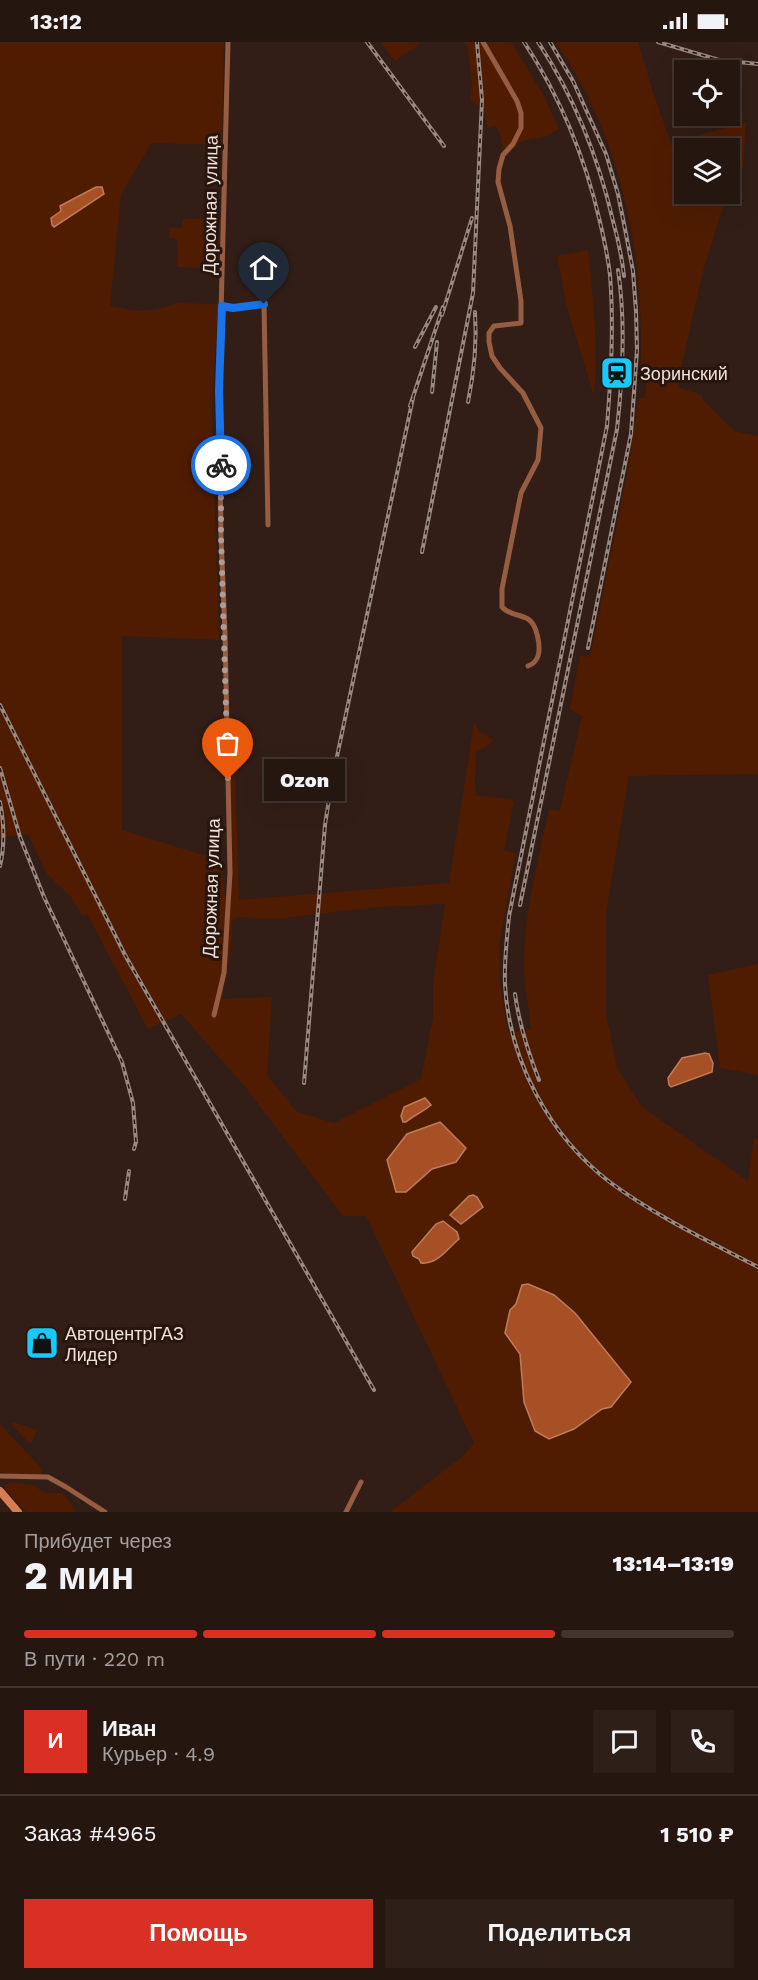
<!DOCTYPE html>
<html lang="ru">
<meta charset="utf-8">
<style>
body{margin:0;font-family:"Work Sans",sans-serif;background:#2e1f19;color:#f1f3f6;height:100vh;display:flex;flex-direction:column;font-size:22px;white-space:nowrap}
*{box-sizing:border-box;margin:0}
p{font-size:20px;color:#a49f9f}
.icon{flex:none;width:33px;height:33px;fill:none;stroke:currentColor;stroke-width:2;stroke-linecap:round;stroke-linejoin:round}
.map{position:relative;height:1470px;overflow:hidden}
.details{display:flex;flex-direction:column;background:#261610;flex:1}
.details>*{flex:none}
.fabs{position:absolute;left:674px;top:18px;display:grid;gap:12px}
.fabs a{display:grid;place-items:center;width:66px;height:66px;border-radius:0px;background:#261610;box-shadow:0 6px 24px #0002,0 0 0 2px #423530;font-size:30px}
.pin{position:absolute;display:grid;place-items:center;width:51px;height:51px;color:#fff;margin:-62px -26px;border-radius:50% 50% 50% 0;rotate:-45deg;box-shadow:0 0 6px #0007}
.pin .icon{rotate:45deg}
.courier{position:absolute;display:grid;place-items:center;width:60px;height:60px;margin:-30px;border:4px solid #1a73e8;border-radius:50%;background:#fff;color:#222;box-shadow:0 2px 8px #0007}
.bubble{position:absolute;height:42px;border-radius:0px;background:#261610;box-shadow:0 6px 24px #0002,0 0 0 2px #423530;font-size:20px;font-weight:800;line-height:42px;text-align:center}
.summary em{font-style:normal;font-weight:800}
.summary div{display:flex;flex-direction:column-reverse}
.summary{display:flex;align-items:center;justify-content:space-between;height:102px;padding:0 24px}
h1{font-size:39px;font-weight:800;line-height:45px}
.bar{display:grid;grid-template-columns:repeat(4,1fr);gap:9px 6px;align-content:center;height:72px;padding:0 24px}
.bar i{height:8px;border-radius:4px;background:#423530}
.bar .selected{background:#d93025}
.bar p{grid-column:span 4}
.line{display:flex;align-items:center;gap:15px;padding:0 24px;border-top:2px solid #423530}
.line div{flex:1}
.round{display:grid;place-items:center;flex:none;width:63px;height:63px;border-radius:0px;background:#2e1f19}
.primary-button{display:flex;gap:12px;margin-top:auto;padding:12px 24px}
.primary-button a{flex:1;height:69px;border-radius:0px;background:#d93025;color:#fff;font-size:24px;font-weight:800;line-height:69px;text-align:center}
.primary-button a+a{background:#2e1f19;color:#f1f3f6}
.status{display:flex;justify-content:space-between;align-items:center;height:42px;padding:0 30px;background:#261610;direction:ltr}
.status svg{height:16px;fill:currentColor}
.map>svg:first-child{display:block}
.green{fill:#4f1c02;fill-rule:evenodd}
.water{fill:#a85025;stroke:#bd7c5c;stroke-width:1.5}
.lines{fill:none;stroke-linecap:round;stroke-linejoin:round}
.minor{stroke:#965d43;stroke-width:5}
.secondary{stroke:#d87c52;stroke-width:8}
.rail-casing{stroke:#9a8982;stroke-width:4}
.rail{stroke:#28150c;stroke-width:1.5;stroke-dasharray:4.5;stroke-linecap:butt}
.done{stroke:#ad9d96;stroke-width:6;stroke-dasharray:0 10.8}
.route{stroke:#1a73e8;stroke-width:8}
.labels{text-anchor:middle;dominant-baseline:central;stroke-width:6;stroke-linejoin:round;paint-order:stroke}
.street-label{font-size:18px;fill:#efe1db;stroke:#28150c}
.poi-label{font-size:18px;fill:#efe1db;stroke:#28150c;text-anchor:start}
</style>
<div class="status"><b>13:12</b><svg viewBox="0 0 49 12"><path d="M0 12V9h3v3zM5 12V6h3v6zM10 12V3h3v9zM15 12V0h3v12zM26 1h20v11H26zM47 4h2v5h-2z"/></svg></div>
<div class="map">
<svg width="758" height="1470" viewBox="0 0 758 1470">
<rect width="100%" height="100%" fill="#321e16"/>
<g class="green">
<path d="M0,0H224L222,103L151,101L121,153L110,264L140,269L155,268L178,261L218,262L212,369L219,598L122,594V788L203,813H215L214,785L218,786L224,854L230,856L229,728H235L239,858L449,841L474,681L480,690L494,698L485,705L476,710L475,742L476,754H484L511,758L514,760L504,808L516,811L499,904L500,941L508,991L531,987C529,964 523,940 524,917C525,867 539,816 549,767L560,769L582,674L570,667L580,613L590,615L627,433L639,356H645L647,337L640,335C645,247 632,153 596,72C585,46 571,23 556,0H638L653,50L671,101L746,80L743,124L720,174L702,233L677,345L702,353V357L734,389L758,394V732L629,734L606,871V972L617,1026L642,1065L748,1139L754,1096L758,1097V1470H390L463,1414L474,1401L366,1174H343L246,1046L181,972L148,987L87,872L82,873L71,855L47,832L28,792L0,796ZM684,106H729V152H684ZM445,862L433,942V976L421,1037L334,1081L297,1070L267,1033L272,955L222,957L231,904L232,880L237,875L275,877L378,865ZM466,1106L456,1120L432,1127L406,1150L396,1149ZM469,1154L483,1165L461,1182L450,1173ZM445,1180L457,1190L459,1197L439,1216L426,1222L412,1210L437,1182ZM516,1262L602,1367L574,1387L524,1360L520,1312L505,1291L510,1268Z"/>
<polygon points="381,0 418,0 420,2 395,19"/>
<polygon points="462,0 511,0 544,54 559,87 547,94 522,99 504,115 500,92 495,84 487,86 485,68 470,58 472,42 467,3"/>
<polygon points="183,177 221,177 219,227 178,225 177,197 169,196 170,185 182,186"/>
<path d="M588,208C593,257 599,305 594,354L567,265L557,214Z"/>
<polygon points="758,922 758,1033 720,1026 708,933"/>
<polygon points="12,1380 37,1388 34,1396 30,1402 12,1383"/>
<polygon points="0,1382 40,1425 42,1429 40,1433 29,1436 0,1430"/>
<polygon points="11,1440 32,1443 46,1451 63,1451 76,1470 26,1470 6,1447 5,1443"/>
</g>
<g class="water">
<polygon points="96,145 102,145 104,152 54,185 52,183 51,176 61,169 60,164"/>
<polygon points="705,1011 709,1012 713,1021 712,1030 671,1045 669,1043 668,1036 682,1016"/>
<path d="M425,1056L431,1063C423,1070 414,1073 406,1080H403L401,1074L404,1065Z"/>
<polygon points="440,1080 466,1106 456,1120 432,1127 406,1150 396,1150 387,1118 407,1092"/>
<polygon points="473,1153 477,1155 483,1165 461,1182 450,1173 469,1154"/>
<path d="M443,1179L457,1190L459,1197C447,1207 437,1223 421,1221L419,1217L413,1214L412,1210L436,1182Z"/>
<polygon points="528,1242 554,1253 575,1271 631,1340 611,1365 602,1367 574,1387 549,1397 535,1389 524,1360 520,1312 505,1291 510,1268 516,1262 522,1243"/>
</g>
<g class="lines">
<g class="minor">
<path d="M483,0L517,59L521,71V86L513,102L503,113L499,127L498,140L510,184L521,259V281L494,284L489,291V300L492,314L500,326L523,351L541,386L538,418L521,451L502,547V565C509,573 519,572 528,577C537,582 541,605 538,614C536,620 533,622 528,624"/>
<polyline points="222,264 233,266 264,262 268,483"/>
<polyline points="214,973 224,931 230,831 225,591 221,494 219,348 228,0"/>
<polyline points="0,1434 48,1435 66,1445 105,1470"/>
<polyline points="346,1470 361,1440"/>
</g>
<polyline class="secondary" points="0,1449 18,1470"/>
<g class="rail-casing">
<g id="rail">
<polyline points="367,0 444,104"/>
<path d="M524,0C561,56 585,115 600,180C604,197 608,216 610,233C614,284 611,333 607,384L509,874C507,896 504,919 505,942C509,1019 550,1095 611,1141C656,1174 708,1199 758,1225"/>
<path d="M538,0C575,56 598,114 613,179C618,197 622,216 624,234"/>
<polyline points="550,0 573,39 606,112 618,152 625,187 633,229 636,269 637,308 631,392 588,606"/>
<polyline points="658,0 719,18 758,22"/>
<polyline points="442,273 472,176"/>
<polyline points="415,305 436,265"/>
<polyline points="432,350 437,300"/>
<path d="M468,360C474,331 477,300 475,270"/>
<polyline points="410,364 443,265"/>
<polyline points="422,510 473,251 482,58 477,0"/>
<polyline points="0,663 125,913 374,1348"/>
<polyline points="0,726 20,795 44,855 122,1020 133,1061 136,1100 134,1107"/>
<path d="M0,760C4,781 5,803 0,824"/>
<path d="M520,863L617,387C623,334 626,280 618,228"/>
<path d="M515,952C519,982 528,1010 539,1038"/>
<polyline points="304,1041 325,783 332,738 413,356"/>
<polyline points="125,1157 129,1129"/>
</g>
</g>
<use href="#rail" class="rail"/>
</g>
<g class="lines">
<polyline class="done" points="221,423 221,494 228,738"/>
<polyline class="route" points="221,423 219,348 222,264 233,266 264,262"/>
</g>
<defs>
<g id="station-square" transform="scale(1.725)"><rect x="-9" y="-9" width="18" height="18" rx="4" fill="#17cafb" stroke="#28150c"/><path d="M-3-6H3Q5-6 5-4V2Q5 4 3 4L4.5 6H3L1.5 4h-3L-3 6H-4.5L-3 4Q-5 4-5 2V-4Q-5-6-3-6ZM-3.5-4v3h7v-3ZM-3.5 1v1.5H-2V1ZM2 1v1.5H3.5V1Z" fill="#111"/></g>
<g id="shop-square" transform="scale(1.725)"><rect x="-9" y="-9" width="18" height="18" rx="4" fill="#17cafb" stroke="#28150c"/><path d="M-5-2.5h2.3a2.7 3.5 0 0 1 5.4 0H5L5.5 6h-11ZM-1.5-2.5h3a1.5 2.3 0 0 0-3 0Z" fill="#111"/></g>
</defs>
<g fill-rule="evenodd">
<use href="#station-square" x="617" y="331"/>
<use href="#shop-square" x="42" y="1301"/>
</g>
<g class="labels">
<g class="street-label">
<text transform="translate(210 163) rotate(-89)">Дорожная улица</text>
<text transform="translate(211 846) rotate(-88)">Дорожная улица</text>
</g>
<g class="poi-label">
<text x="640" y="331">Зоринский</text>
<text x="65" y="1291">АвтоцентрГАЗ<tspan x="65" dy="21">Лидер</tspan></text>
</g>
</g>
</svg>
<div class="fabs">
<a><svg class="icon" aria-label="locate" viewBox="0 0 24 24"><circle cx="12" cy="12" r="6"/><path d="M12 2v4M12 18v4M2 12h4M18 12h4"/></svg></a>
<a><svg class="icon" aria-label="layers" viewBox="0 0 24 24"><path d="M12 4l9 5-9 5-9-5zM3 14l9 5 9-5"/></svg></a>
</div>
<div class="pin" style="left:228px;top:738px;background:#ea580c"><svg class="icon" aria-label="bag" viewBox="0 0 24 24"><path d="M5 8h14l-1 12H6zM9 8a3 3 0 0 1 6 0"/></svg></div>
<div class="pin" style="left:264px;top:262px;background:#1f2937"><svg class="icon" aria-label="home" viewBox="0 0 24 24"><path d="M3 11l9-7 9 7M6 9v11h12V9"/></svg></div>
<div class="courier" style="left:221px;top:423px"><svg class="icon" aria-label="bike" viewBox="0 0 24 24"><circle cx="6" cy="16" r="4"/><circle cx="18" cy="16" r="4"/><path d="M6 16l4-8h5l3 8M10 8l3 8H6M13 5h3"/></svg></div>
<div class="bubble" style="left:264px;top:717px;width:81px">Ozon</div>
</div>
<section class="details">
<div class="summary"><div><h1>2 мин</h1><p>Прибудет через</p></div><em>13:14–13:19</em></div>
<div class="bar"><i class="selected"></i><i class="selected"></i><i class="selected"></i><i></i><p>В пути · 220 m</p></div>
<div class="line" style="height:108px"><b class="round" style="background:#d93025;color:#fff">И</b><div><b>Иван</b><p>Курьер · 4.9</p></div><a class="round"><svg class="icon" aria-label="chat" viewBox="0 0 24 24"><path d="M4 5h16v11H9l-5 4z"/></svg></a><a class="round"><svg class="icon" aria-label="phone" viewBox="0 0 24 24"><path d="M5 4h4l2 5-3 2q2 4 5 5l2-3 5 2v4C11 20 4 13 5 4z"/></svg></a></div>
<div class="line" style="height:78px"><div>Заказ #4965</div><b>1 510 ₽</b></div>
<div class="primary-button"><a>Помощь</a><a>Поделиться</a></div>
</section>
